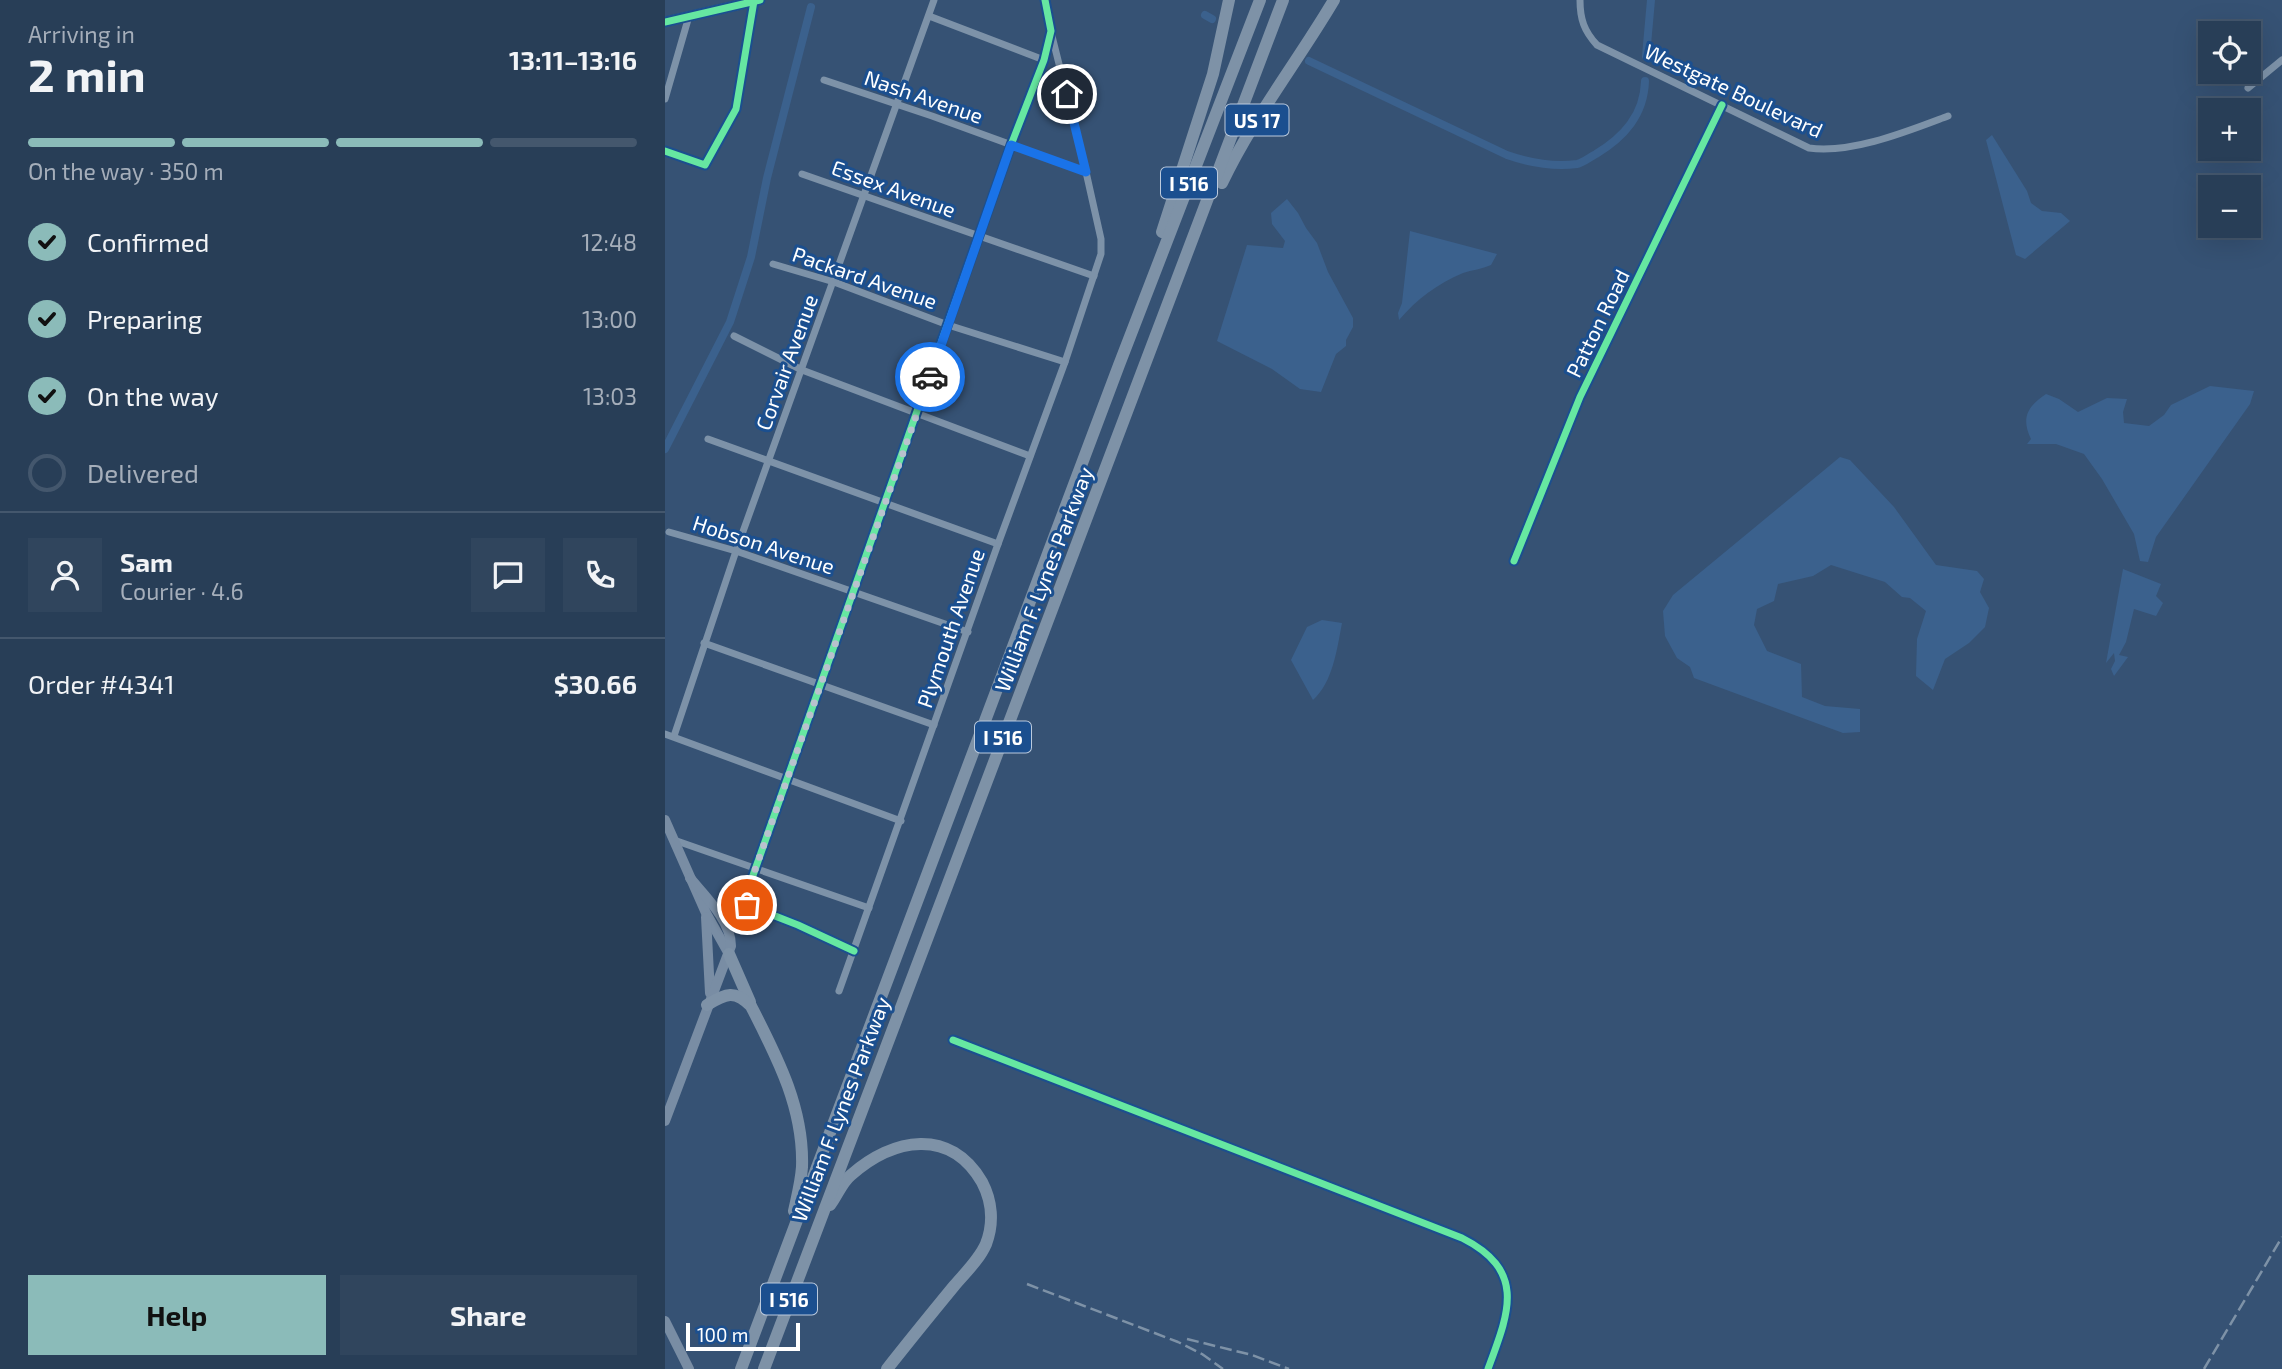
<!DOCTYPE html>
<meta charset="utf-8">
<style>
body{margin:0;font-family:"Exo 2",sans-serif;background:#30455d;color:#f1f3f6;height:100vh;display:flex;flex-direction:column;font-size:26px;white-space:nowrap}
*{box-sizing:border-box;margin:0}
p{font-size:23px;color:#a5aeba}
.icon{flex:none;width:38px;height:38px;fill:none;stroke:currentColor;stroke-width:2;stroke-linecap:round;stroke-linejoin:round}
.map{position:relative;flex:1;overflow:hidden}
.details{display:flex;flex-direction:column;background:#283e57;width:665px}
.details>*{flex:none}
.buttons{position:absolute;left:1533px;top:21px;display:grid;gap:14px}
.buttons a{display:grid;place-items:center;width:63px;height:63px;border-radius:0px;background:#283e57;box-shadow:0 7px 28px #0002,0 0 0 2px #44576d;font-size:35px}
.scale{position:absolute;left:21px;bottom:18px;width:114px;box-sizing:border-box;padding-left:7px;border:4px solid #fff;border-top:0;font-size:19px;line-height:24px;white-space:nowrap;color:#fff;-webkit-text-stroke:5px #1b4f8f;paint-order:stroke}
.pin{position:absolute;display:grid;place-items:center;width:60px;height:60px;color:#fff;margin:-30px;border:4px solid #fff;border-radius:50%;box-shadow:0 2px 7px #0007}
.courier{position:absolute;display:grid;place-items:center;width:70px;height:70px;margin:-35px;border:5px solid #1a73e8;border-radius:50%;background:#fff;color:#222;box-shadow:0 2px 9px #0007}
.overview em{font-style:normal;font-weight:700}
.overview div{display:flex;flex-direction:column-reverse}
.overview{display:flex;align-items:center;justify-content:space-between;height:119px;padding:0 28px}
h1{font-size:46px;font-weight:700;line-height:52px}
.bar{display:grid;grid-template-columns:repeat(4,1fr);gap:10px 7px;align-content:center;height:84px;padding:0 28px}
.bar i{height:9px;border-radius:5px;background:#44576d}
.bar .current{background:#8bbbb9}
.bar p{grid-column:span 4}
.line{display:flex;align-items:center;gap:18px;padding:0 28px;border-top:2px solid #44576d}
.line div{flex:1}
.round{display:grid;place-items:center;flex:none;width:74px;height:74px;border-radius:0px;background:#30455d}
ol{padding:0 28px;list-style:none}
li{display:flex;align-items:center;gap:21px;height:77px}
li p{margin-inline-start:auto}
li .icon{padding:7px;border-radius:50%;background:#8bbbb9;color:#111;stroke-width:4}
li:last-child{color:#a5aeba}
li i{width:38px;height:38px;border:4px solid #44576d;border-radius:50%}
.primary-button{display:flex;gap:14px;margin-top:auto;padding:14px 28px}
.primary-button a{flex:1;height:80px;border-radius:0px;background:#8bbbb9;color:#111;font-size:28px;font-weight:700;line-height:80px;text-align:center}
.primary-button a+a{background:#30455d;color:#f1f3f6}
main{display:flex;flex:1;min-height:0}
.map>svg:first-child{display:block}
.water{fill:#3b618d}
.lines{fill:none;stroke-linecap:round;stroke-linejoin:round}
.canal{stroke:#3b618d;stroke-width:8}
.street{stroke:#7d92a8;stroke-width:7}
.secondary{stroke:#798da4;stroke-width:10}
.primary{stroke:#7d8ea7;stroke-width:10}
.highway{stroke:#7e92a7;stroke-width:12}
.rail{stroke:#7e92a7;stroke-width:2.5;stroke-dasharray:12 5;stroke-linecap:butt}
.cycleway-casing{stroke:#1b4f8f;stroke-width:11}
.cycleway{stroke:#66e7a1;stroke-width:7}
.done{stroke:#b9c2ce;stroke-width:7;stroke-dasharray:0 12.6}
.route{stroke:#1a73e8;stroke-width:9}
.labels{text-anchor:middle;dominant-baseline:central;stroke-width:6;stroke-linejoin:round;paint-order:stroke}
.shield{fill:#1b4f8f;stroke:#bbcadd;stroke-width:2}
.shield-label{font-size:19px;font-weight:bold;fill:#fff}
.street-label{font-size:21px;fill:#fff;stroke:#1b4f8f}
</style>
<main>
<section class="details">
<div class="overview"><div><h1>2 min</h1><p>Arriving in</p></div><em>13:11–13:16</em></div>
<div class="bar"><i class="current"></i><i class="current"></i><i class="current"></i><i></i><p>On the way · 350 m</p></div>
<ol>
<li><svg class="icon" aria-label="check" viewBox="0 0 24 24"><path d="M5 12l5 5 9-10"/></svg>Confirmed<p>12:48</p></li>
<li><svg class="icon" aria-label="check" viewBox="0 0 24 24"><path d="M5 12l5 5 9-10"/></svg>Preparing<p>13:00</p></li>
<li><svg class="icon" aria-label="check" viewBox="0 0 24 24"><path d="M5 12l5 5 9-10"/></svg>On the way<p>13:03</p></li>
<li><i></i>Delivered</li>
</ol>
<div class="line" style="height:126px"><a class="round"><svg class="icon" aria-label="person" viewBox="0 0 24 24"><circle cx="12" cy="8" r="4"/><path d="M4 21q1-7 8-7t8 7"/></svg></a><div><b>Sam</b><p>Courier · 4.6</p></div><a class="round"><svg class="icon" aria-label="chat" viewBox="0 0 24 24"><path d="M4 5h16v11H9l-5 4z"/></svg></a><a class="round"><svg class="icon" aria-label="phone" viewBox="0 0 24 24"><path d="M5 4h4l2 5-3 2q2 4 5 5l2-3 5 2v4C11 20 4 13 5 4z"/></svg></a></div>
<div class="line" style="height:91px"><div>Order #4341</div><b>$30.66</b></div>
<div class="primary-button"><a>Help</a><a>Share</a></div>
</section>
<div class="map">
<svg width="1617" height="1369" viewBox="0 0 1617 1369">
<rect width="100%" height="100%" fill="#365274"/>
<g class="water">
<polygon points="1327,135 1362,191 1366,203 1377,211 1396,213 1405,221 1360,259 1351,255 1321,140"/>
<polygon points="622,199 633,213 641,228 652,243 663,272 688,318 688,327 681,340 681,346 671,354 656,392 635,389 607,369 552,341 582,245 618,248 620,241 607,224 606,213"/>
<path d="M745,231L832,254L826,265C817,269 807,270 798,273C772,284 752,299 734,320L733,313L737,303Z"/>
<path d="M1545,386L1589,391L1585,404L1491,537L1483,562L1475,561L1469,534L1437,479L1419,454L1391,444H1362L1366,439C1356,418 1362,407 1381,394L1394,399L1413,412L1442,398L1462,399L1458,412L1459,423L1484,426L1499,415L1506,405Z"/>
<polygon points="1175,457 1185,460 1229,507 1271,565 1312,571 1319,579 1315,592 1324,608 1320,627 1304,643 1280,659 1268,690 1251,676 1252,639 1261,611 1245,598 1237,597 1220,582 1166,565 1148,576 1113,584 1109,601 1092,609 1089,625 1102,651 1136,664 1137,697 1160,706 1195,709 1195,732 1178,733 1029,678 1025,667 1012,658 1000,636 998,611 1008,595"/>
<polygon points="1458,569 1496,584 1491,596 1498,603 1491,616 1469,609 1461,642 1454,655 1463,657 1449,676 1446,669 1450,661 1449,653 1441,663"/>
<path d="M657,620L677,623C672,649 668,682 648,700L626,660L642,627Z"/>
</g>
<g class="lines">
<g class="canal">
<polyline points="540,15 547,19"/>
<polyline points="981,56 986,0"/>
<path d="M644,61L842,155C865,163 887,167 912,164C918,163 925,157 931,154C959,137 979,115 980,81"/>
<polyline points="0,449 65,322 86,257 102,178 146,7"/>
</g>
<g class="street">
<path d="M915,0C915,19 919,31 932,45L1144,148C1187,154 1243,131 1283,116"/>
<polyline points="264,16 379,60"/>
<polyline points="159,80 267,116 421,172"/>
<polyline points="1583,88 1617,60"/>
<polyline points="0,99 24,16"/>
<polyline points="0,151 40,165 71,109 89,1"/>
<polyline points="137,174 429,276"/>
<polyline points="108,264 169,282 283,325 400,362"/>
<polyline points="69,336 137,370 365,456"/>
<polyline points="43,439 333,544"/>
<polyline points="4,532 71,551 303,632"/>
<polyline points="849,561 915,397 1057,105"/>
<polyline points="39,643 269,725"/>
<polyline points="0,734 236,821"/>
<polyline points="9,736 71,551 269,0"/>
<polyline points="9,840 204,908"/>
<polyline points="189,951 133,925 82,905 80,898 346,145 379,60 386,31 380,0"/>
<polyline points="174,991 333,544 400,362 436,254 436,239 421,172 386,32"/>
<path d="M288,1040L797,1238C862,1271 844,1312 823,1369"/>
</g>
<g class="secondary">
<polyline points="0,820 41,913 64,954"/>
<polyline points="41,917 45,993"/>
<path d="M0,1121L66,946C66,921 41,897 25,878"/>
<polyline points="0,1321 24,1369"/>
</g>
<polyline class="primary" points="0,22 95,0"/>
<g class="highway">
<path d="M557,183C588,118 633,61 669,0"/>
<polyline points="497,232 548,74 564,0"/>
<polyline points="64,954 85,1002"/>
<path d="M42,1005C61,993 70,990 86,1006C112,1057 139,1108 137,1167C136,1182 132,1197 129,1211"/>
<path d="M165,1205C172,1196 177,1182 186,1175C228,1138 285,1127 317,1182C327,1201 329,1223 321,1244C314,1260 300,1273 289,1286C266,1314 244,1341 222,1369"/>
<polyline points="76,1369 454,365 595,0"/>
<polyline points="99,1369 618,0"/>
</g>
<g class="rail">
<polyline points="362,1284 513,1342 537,1354 558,1369"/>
<polyline points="522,1339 587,1355 624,1369"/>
<polyline points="1539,1369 1617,1237"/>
</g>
<g class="cycleway-casing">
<g id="cycleway">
<polyline points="0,22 95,0"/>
<polyline points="0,151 40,165 71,109 89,1"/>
<polyline points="849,561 915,397 1057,105"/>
<polyline points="189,951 133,925 82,905 80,898 346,145 379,60 386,31 380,0"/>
<path d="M288,1040L797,1238C862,1271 844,1312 823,1369"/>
</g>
</g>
<use href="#cycleway" class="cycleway"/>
</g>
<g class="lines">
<polyline class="done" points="82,905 80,898 265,377"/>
<polyline class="route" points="265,377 346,145 421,172 402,94"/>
</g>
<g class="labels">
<g class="shield">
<rect x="560.5" y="104.5" width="63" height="31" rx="5"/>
<rect x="496" y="167.5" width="56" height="31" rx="5"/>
<rect x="310" y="721.5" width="56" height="31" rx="5"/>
<rect x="96" y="1283.5" width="56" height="31" rx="5"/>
</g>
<g class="shield-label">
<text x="592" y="120">US 17</text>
<text x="524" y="183">I 516</text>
<text x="338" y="737">I 516</text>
<text x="124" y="1299">I 516</text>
</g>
<g class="street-label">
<text transform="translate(1069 90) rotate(25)">Westgate Boulevard</text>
<text transform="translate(259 96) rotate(19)">Nash Avenue</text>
<text transform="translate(229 188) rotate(20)">Essex Avenue</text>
<text transform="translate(200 277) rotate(19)">Packard Avenue</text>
<text transform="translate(932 323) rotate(-64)">Patton Road</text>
<text transform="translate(121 362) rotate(-70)">Corvair Avenue</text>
<text transform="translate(99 544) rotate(18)">Hobson Avenue</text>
<text transform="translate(378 579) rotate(-69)">William F. Lynes Parkway</text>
<text transform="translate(285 628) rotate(-71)">Plymouth Avenue</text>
<text transform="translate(175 1109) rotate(-69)">William F. Lynes Parkway</text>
</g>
</g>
</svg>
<div class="buttons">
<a><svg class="icon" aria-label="locate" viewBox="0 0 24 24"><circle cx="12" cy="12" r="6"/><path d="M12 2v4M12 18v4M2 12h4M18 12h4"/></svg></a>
<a>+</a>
<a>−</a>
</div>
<div class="scale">100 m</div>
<div class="pin" style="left:82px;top:905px;background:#ea580c"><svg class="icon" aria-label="bag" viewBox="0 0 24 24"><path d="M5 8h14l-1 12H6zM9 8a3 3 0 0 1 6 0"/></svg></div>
<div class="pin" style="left:402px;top:94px;background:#1f2937"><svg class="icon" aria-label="home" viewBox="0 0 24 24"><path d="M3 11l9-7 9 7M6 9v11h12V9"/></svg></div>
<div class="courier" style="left:265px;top:377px"><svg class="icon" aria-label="car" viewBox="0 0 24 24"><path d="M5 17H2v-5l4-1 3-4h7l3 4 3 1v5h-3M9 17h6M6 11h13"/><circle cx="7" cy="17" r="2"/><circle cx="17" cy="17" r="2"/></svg></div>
</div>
</main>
